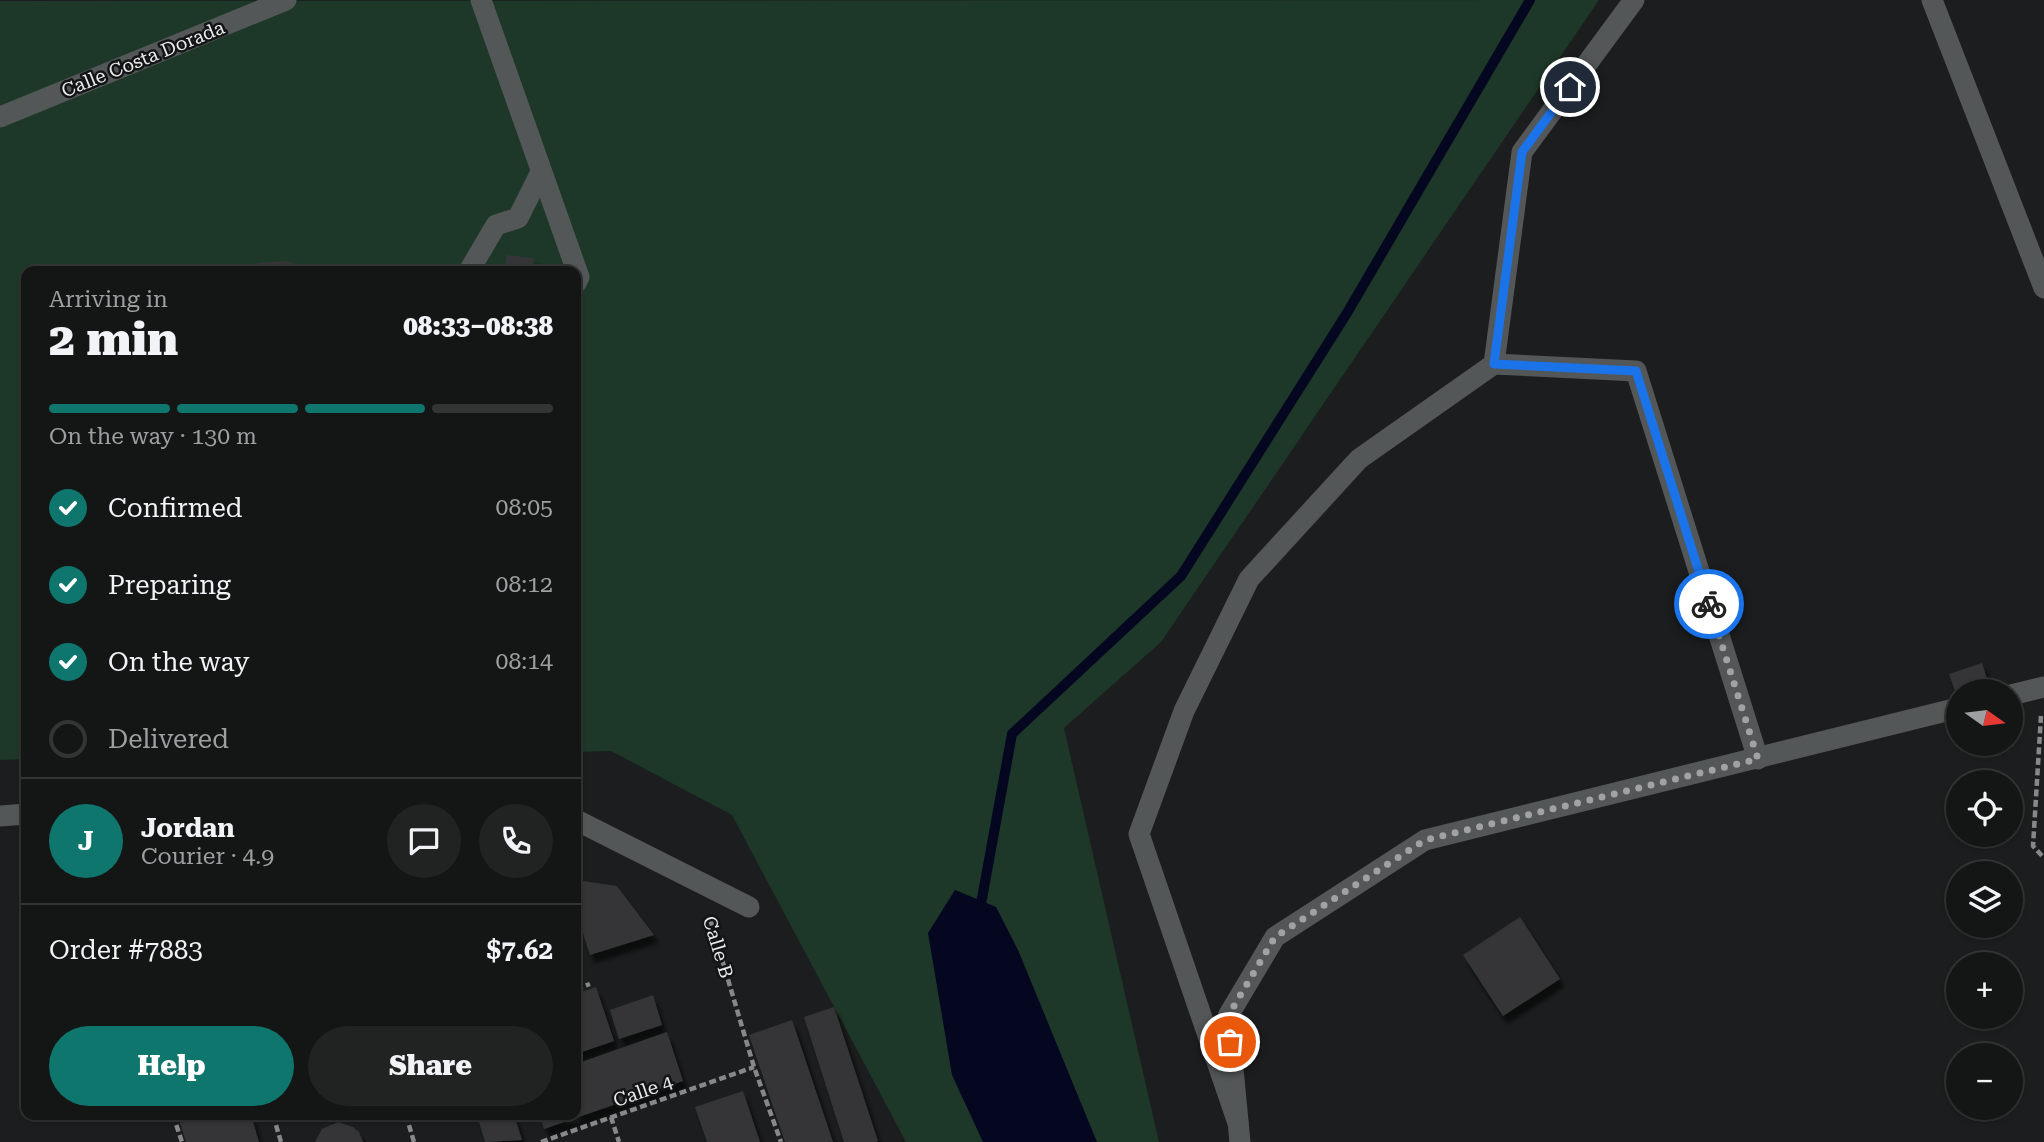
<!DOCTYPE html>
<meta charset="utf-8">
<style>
body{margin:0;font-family:"Roboto Serif",serif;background:#212323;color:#f1f3f6;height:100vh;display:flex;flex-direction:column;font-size:26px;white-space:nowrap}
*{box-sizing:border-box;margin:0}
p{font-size:23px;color:#9d9fa1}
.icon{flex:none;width:38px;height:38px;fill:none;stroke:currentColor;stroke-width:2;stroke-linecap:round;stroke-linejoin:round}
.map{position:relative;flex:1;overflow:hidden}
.details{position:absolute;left:21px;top:266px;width:560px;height:854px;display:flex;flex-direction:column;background:#141616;border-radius:14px;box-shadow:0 2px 5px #0004,0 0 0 2px #333535}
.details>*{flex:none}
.needle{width:46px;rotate:104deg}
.buttons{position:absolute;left:1946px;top:679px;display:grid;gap:14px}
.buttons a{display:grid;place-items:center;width:77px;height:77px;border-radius:50%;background:#141616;box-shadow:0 2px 5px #0004,0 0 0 2px #333535;font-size:35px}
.pin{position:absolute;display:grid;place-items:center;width:60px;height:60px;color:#fff;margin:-30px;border:4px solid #fff;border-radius:50%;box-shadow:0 2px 7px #0007}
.courier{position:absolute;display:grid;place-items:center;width:70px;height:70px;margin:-35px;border:5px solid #1a73e8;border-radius:50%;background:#fff;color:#222;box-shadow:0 2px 9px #0007}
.headline em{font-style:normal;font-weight:800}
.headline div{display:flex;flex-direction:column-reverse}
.headline{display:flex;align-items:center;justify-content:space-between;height:119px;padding:0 28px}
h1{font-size:46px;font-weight:800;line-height:52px}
.bar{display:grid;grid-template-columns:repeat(4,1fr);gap:10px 7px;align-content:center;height:84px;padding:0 28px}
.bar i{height:9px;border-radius:5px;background:#333535}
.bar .active{background:#0f766e}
.bar p{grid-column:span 4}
.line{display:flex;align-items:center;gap:18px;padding:0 28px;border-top:2px solid #333535}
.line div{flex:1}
.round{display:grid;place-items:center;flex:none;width:74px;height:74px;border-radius:37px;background:#212323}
ol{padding:0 28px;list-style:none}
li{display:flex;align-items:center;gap:21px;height:77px}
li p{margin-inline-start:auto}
li .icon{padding:7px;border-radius:50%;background:#0f766e;color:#fff;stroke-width:4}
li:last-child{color:#9d9fa1}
li i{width:38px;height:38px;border:4px solid #333535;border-radius:50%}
.primary-button{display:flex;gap:14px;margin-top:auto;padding:14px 28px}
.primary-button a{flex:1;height:80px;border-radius:42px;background:#0f766e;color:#fff;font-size:28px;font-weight:800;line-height:80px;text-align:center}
.primary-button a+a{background:#212323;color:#f1f3f6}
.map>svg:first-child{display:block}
.green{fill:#1d3728}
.water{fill:#050620}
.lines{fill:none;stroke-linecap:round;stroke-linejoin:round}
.stream{stroke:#050620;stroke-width:10}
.building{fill:#343637;filter:url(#shadow)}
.path{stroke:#878889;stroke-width:4.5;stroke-dasharray:7 3.5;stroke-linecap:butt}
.minor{stroke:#535757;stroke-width:21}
.done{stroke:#a1a2a3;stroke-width:7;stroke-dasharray:0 12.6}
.route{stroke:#1a73e8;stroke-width:9}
.labels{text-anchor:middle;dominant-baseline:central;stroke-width:5;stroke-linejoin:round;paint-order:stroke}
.street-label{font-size:19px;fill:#e9eaeb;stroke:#121415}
</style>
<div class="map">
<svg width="2044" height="1142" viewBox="0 0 2044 1142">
<defs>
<filter id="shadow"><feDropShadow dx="4.5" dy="8" stdDeviation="2" flood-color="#0009"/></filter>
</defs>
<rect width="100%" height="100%" fill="#1b1d1e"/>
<polygon class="green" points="1599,0 1161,642 1064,728 1159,1142 906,1142 732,815 611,751 576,752 576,271 26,271 26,759 0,760 0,1"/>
<polygon class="water" points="955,890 996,907 1018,950 1097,1142 983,1142 952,1075 928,933"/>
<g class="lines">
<polyline class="stream" points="983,915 981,904 1012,734 1181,576 1347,313 1530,0"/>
</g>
<g class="building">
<polygon points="507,255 534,258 532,271 504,271"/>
<polygon points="286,261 317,271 240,271 258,263"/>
<polygon points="1982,663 1989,685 1970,691 1958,691 1958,699 1949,674"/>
<polygon points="576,880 617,886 654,935 590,955 576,911"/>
<polygon points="1520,917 1560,979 1503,1016 1463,955"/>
<polygon points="596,987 614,1041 576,1054 576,994"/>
<polygon points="653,995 662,1025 619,1039 610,1010"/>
<polygon points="834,1007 878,1141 875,1142 844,1142 804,1017"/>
<polygon points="792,1020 833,1142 785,1142 749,1035"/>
<polygon points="667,1032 683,1081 544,1129 540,1115 576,1115 576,1064"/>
<polygon points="743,1091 760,1142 707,1142 695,1107"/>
<polygon points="183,1115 251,1115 259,1142 186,1142 178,1116"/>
<polygon points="477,1115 514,1115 522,1140 485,1142"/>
<polygon points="338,1122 353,1127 359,1132 363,1142 315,1142 322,1129"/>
</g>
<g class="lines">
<g class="path">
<polyline points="2041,716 2033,846 2044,858"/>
<polyline points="710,919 754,1067 781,1142"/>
<polyline points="576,989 590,984"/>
<polyline points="173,1115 182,1142"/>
<polyline points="273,1115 281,1142"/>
<polyline points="406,1115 414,1142"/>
<polyline points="611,1117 619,1142"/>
<polyline points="541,1142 754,1067"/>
</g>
<g class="minor">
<polyline points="481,0 579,277 576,283"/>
<polyline points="1932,0 2044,288"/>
<polyline points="0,117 286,0"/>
<polyline points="469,271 496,225 518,218 541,172"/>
<polyline points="1494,364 1636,371 1758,759"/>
<polyline points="2011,695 2044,687"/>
<polyline points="0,816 26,814"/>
<polyline points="576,820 749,907"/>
<polyline points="1238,1123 1139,834 1184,711 1249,579 1359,459 1494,364 1522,152 1634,0"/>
<polyline points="1240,1142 1228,1016 1275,937 1425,840 1958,708"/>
</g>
</g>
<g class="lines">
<polyline class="done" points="1230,1042 1228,1016 1275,937 1425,840 1758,759 1709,604"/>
<polyline class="route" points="1570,87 1522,152 1494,364 1636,371 1709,604"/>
</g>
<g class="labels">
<g class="street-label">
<text transform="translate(143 59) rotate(-22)">Calle Costa Dorada</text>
<text transform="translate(718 947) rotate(73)">Calle B</text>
<text transform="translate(643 1091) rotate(-19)">Calle 4</text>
</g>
</g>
</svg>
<div class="buttons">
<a><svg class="needle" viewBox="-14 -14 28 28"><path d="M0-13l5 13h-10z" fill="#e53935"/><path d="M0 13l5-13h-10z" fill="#9d9fa1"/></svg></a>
<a><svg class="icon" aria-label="locate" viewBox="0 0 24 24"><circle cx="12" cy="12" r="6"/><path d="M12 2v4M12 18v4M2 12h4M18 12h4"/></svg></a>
<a><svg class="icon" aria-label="layers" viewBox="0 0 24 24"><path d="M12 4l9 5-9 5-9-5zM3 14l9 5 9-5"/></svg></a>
<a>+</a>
<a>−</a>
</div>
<div class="pin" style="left:1230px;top:1042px;background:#ea580c"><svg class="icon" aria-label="bag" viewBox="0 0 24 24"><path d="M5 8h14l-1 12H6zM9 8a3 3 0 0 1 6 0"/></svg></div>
<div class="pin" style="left:1570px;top:87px;background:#1f2937"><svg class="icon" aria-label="home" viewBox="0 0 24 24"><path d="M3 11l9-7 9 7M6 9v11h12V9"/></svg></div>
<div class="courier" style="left:1709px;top:604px"><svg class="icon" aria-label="bike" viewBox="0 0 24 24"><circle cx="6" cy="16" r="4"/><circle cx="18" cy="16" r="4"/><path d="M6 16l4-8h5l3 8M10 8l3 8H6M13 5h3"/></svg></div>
<section class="details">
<div class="headline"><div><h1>2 min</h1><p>Arriving in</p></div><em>08:33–08:38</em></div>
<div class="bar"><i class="active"></i><i class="active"></i><i class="active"></i><i></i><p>On the way · 130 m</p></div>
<ol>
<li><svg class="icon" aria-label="check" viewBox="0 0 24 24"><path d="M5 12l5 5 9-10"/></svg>Confirmed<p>08:05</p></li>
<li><svg class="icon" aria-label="check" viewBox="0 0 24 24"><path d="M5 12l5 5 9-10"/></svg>Preparing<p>08:12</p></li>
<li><svg class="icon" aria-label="check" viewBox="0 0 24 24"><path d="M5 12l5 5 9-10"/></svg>On the way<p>08:14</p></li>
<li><i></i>Delivered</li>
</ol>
<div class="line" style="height:126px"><b class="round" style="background:#0f766e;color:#fff">J</b><div><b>Jordan</b><p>Courier · 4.9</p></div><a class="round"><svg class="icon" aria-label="chat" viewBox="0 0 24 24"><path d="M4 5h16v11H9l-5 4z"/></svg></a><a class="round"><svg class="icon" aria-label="phone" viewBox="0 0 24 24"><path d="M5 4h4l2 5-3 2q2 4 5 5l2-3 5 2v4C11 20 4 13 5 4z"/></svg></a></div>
<div class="line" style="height:91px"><div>Order #7883</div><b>$7.62</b></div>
<div class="primary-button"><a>Help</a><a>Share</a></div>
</section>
</div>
